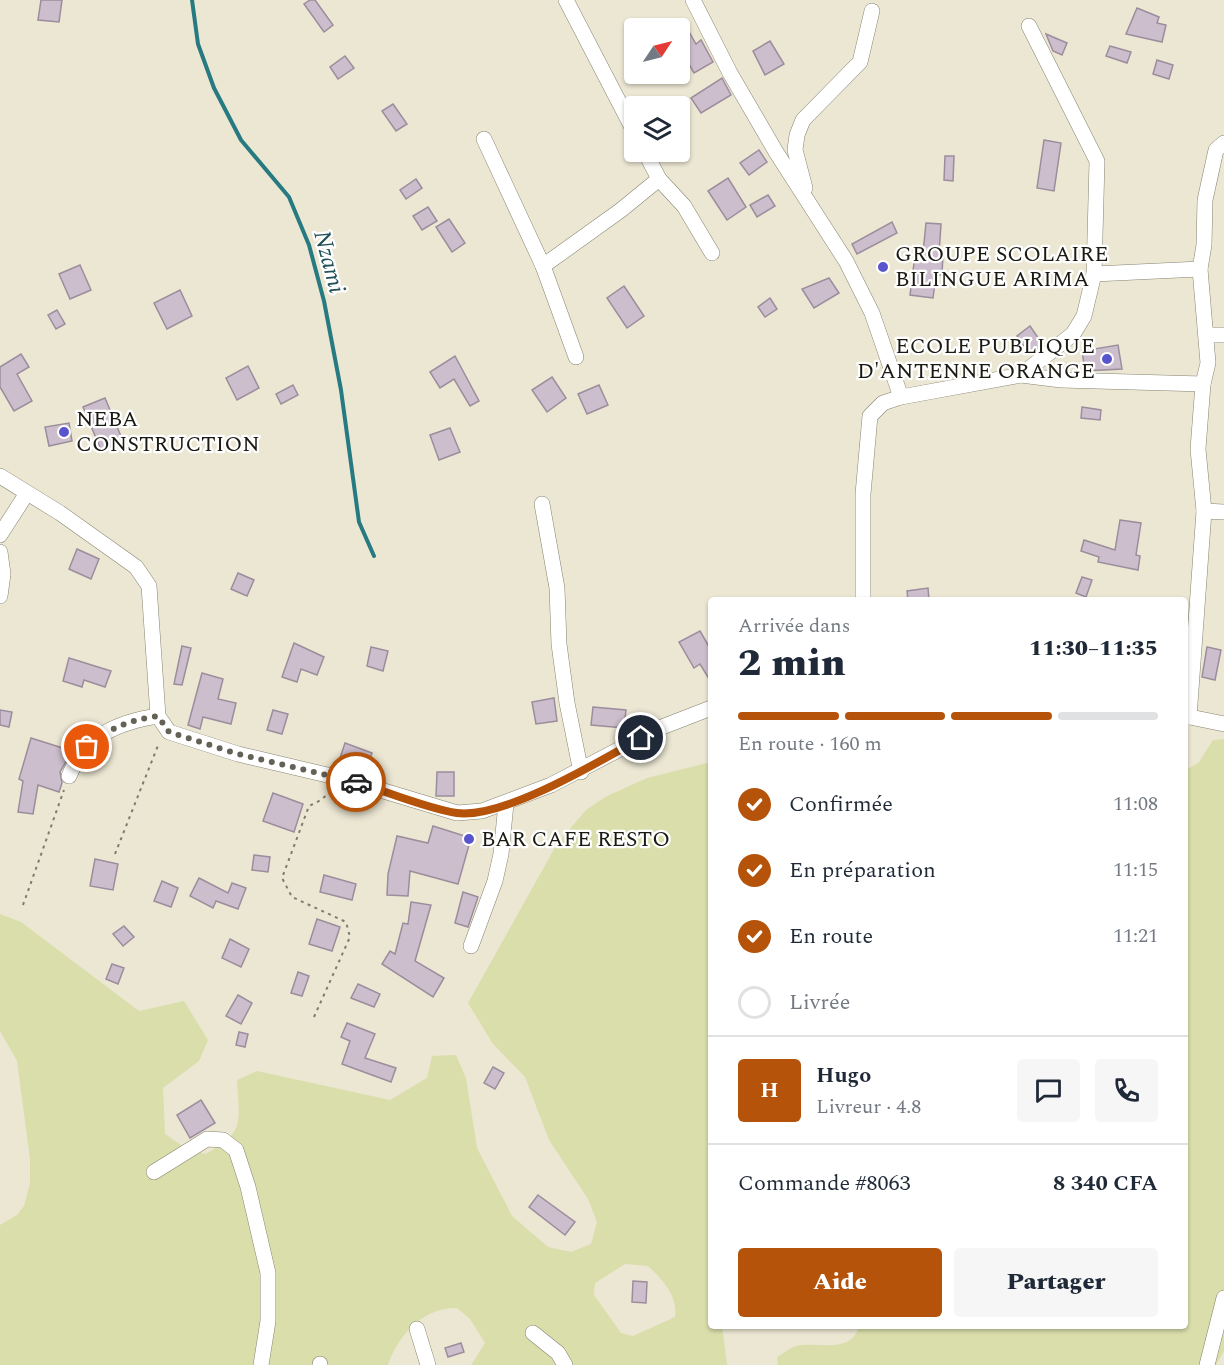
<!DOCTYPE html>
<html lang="fr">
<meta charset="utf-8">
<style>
body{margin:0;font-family:Spectral,serif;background:#f6f6f7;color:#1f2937;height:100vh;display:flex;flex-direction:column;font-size:22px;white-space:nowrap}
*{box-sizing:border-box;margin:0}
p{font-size:20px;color:#747a83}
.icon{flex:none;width:33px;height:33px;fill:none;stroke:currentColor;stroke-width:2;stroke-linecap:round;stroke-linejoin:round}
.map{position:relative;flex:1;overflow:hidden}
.sheet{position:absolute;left:708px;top:597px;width:480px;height:732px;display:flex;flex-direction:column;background:#fff;border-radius:6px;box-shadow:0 2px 4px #0004}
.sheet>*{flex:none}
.needle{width:39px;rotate:55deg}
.tools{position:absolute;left:624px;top:18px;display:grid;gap:12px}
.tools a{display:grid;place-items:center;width:66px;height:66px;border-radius:6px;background:#fff;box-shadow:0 2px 4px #0004;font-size:30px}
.pin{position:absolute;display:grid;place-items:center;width:51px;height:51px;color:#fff;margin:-26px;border:3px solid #fff;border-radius:50%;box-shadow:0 2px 6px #0007}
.courier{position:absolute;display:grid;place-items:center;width:60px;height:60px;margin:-30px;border:4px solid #b45309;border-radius:50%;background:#fff;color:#222;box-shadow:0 2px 8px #0007}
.overview em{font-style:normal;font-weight:800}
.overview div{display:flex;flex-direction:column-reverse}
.overview{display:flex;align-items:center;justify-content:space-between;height:102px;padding:0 30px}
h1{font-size:39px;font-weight:800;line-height:45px}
.bar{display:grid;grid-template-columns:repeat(4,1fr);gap:9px 6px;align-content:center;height:72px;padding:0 30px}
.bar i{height:8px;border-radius:4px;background:#e0e1e3}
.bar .current{background:#b45309}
.bar p{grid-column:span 4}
.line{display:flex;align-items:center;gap:15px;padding:0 30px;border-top:2px solid #e0e1e3}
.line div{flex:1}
.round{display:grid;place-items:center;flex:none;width:63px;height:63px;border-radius:6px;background:#f6f6f7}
ol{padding:0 30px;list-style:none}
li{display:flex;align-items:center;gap:18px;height:66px}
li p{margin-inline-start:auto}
li .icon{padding:6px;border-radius:50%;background:#b45309;color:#fff;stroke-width:4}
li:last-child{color:#747a83}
li i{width:33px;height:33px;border:3px solid #e0e1e3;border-radius:50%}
.primary-button{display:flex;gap:12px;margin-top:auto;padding:12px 30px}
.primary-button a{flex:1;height:69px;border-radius:6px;background:#b45309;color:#fff;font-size:24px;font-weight:800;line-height:69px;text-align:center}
.primary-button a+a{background:#f6f6f7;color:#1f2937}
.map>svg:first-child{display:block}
.green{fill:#d9deab;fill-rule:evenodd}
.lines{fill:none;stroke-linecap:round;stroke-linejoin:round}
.stream{stroke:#277a81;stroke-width:4}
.building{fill:#cdbecd;stroke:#9c8d9c;stroke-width:1.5}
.minor-casing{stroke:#868370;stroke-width:16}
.path{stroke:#7f7c6f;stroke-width:2;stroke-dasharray:3 4.5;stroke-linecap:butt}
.minor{stroke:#fff;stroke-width:15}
.done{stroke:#646156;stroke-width:6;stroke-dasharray:0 10.8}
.route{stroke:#b45309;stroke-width:8}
.poi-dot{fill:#5754cc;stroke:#fff;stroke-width:2}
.labels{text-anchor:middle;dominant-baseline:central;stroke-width:4.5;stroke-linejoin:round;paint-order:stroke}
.poi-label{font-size:22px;fill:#1a1912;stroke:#fff;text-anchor:start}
.water-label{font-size:24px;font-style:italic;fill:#205156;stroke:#fff}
</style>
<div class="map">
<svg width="1224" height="1365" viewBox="0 0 1224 1365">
<rect width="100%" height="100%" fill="#ece7d3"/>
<g class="green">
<path d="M1224,739V1351L1216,1365H778L777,1357C783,1354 790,1347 797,1346C819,1341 851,1355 859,1326H1185V771L1199,762L1213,740Z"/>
<path d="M711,762V1326H722L727,1365H471L485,1343L470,1319L457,1308C424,1307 398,1335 388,1365H0V1225L17,1215L24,1206L30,1183V1159L17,1061L0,1031V914L21,922L139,1011L184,1001L208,1040L199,1061L163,1088L165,1134L184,1147L205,1154C246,1133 239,1121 237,1080L257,1071L390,1100L427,1078L432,1056L456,1055L466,1078L477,1148L512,1216L548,1247L571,1252L591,1244L597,1222L588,1199L549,1140L525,1077L493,1044L468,1003L557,844L586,810L605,797L647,778ZM625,1264L648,1266C663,1280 678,1296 675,1317L633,1336L621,1333L594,1295L595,1283Z"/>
</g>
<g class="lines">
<polyline class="stream" points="192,0 198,44 214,88 241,140 289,197 309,245 324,301 341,390 359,522 374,556"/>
</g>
<g class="building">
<polygon points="41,0 62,0 59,22 38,20"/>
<polygon points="310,0 315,0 333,25 324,32 304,4"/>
<polygon points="1137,8 1159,17 1157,23 1166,25 1162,42 1126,34"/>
<polygon points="688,30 696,44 701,40 713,62 694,73 680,49 680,35"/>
<polygon points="1046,34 1067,43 1062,55 1053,51"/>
<polygon points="770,41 784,64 765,75 753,51"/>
<polygon points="1110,46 1131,52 1127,63 1106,56"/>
<polygon points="345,56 354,68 338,79 330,67"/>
<polygon points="1157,60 1173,65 1169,79 1153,74"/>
<polygon points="722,78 731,95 701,113 691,98"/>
<polygon points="393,104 407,124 396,131 382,111"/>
<polygon points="1044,140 1061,143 1054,191 1037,188"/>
<polygon points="759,150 767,162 749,175 740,163"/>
<polygon points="945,156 954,156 953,181 944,180"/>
<polygon points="728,178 746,207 727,220 708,191"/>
<polygon points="416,179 422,188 406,199 400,190"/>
<polygon points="768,195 775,206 757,217 750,205"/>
<polygon points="428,207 437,221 422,230 413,216"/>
<polygon points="449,219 465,243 452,252 436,227"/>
<polygon points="892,222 897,233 857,254 852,244"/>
<polygon points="926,223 941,224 939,254 943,254 942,275 936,275 933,298 910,295 915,255 923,253"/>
<polygon points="80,265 91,290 70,299 59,274"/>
<polygon points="829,278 839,293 814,308 802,289"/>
<polygon points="624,286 644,316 627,328 607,298"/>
<polygon points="180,290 192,316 167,329 154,303"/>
<polygon points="770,298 777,309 765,317 758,307"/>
<polygon points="57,310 65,324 56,329 48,315"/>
<polygon points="1030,326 1043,345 1029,354 1017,336"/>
<polygon points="1118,345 1122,369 1085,371 1082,351"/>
<polygon points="21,354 29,367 17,374 32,401 14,411 0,387 0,367"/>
<polygon points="455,356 479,401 470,406 454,379 440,388 430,372"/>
<polygon points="248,366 259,388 237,400 226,378"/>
<polygon points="552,377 566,398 547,412 532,390"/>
<polygon points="293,385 298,395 281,404 276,394"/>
<polygon points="599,385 608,405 587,414 578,394"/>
<polygon points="105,398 123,441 101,450 83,407"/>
<polygon points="1082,407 1101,410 1100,420 1081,418"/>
<polygon points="69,423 72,441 49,446 45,427"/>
<polygon points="450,428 460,452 439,460 430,435"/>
<polygon points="1120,520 1141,523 1136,555 1140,556 1138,570 1098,562 1099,557 1081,551 1084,540 1115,550"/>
<polygon points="77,549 99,559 91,579 69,569"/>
<polygon points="238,573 254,580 247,596 231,589"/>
<polygon points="1082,577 1092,580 1086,597 1076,593"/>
<polygon points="928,588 929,600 908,600 907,591"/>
<polygon points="700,631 711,650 711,682 700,664 694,668 679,642"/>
<polygon points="294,643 324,657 317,675 301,669 297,682 282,677"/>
<polygon points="182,646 191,648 182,685 174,684"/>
<polygon points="371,647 388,651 383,671 367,666"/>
<polygon points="1207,647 1221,650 1215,680 1202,677"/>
<polygon points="69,658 111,671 105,687 84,680 82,687 63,681"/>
<polygon points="202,673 223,679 218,699 236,703 231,724 203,717 200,729 188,725"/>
<polygon points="554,698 557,721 536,724 532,702"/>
<polygon points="593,707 626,710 624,728 591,725"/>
<polygon points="0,710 12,712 9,727 0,725"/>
<polygon points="273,710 288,714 282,734 267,730"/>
<polygon points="31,738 72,751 60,772 62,783 59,792 38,785 33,814 18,812 23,781 19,779"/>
<polygon points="345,743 372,753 364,775 337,767"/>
<polygon points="437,772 454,772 454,796 436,796"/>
<polygon points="273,793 303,804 294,832 263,821"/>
<polygon points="433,826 471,838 458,884 410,871 408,896 387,895 388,874 397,836 428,843"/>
<polygon points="254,855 270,857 268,872 252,870"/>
<polygon points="95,859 118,864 113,890 90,886"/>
<polygon points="324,875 356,884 352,900 320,892"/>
<polygon points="199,878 228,893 232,883 246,888 238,909 216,901 213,908 190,896"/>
<polygon points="162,881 178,888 171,907 154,901"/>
<polygon points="463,892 478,897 468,927 455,923"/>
<polygon points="411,902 431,905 415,961 444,978 433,997 382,964 390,951 395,954 403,923 408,924"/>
<polygon points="317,919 340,927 332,951 309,944"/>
<polygon points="124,926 134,937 123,946 113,934"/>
<polygon points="230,939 249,949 241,967 222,958"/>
<polygon points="112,964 124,968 118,984 106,979"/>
<polygon points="298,972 309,976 302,996 291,993"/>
<polygon points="358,984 380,994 374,1007 351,998"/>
<polygon points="238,995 252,1003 241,1024 226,1016"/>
<polygon points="347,1023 375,1034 365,1058 396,1068 391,1082 342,1064 350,1041 341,1037"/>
<polygon points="239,1032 248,1034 245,1047 236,1045"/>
<polygon points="493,1067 504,1073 495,1089 484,1083"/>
<polygon points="201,1100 215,1123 190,1138 177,1115"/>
<polygon points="538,1195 575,1222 565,1235 529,1207"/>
<polygon points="633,1281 647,1282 646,1303 632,1302"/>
<polygon points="461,1343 464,1352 448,1357 445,1348"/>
</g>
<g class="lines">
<g class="minor-casing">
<g id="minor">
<polyline points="566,0 634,131"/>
<polyline points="693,0 730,73 776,152 846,261 872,313 901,397"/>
<polyline points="1029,26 1097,161 1094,274"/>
<polyline points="484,139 543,266 621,210 659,179"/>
<polyline points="645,152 659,179 684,206 712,253"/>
<polyline points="805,188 795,150 797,135 803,120 860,62 872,11"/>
<polyline points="543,266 576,357"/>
<polyline points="1207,335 1224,335"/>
<polyline points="1021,375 1073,334 1084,316 1094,274 1200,269"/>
<polyline points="0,476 60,513 136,567 149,586 158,716 169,732 238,754 344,779 457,813 482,811 551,785 662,727 711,708"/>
<polyline points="542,504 557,588 559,644 567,703 581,772"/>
<polyline points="1204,511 1224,512"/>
<polyline points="0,535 27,493"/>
<polyline points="0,552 3,574 0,596"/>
<polyline points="863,600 863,494 870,416 883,403 901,397 1021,375 1061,380 1203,384 1208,363 1200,269 1204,245 1205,200 1216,150 1224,143"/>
<polyline points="1185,716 1224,724"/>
<polyline points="1189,717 1204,511 1198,449 1203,384"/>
<path d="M69,776C85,736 118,722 158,716"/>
<polyline points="471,946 495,881 501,854 506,804"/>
<polyline points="154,1172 207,1139 223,1140 236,1150 248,1187 268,1273 268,1321 261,1365"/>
<polyline points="417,1329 428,1365"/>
<polyline points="533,1333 558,1353 565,1365"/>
<polyline points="320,1365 320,1364"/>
<polyline points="1207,1365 1224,1298"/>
</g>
</g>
<g class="path">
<polyline points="115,854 159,743"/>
<polyline points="23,905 64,790"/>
<polyline points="314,1017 350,937 346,922 292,897 282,878 309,806 321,800 331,791"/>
</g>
<use href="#minor" class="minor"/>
</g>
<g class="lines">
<path class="done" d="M87,747C109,728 130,720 158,716L169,732L238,754L356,782"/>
<path class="route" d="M356,782C385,791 428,809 457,813C504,819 600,761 641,738"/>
</g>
<g class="poi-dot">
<circle cx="883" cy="267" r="6"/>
<circle cx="1107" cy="359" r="6"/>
<circle cx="64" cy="432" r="6"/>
<circle cx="469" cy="839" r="6"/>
</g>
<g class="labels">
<g class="poi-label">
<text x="895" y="254">GROUPE SCOLAIRE<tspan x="895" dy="25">BILINGUE ARIMA</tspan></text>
<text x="1095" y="346" text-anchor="end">ECOLE PUBLIQUE<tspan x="1095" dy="25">D'ANTENNE ORANGE</tspan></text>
<text x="76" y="419">NEBA<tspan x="76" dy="25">CONSTRUCTION</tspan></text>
<text x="481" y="839">BAR CAFE RESTO</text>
</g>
<g class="water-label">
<text transform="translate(329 262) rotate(75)">Nzami</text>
</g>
</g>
</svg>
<div class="tools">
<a><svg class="needle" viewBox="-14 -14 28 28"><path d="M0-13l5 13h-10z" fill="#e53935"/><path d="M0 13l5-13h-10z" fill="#747a83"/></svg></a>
<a><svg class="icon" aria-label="layers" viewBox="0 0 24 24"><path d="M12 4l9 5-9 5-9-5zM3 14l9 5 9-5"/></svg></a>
</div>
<div class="pin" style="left:87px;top:747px;background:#ea580c"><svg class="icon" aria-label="bag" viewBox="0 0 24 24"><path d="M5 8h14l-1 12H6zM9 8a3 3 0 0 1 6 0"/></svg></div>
<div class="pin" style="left:641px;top:738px;background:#1f2937"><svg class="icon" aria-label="home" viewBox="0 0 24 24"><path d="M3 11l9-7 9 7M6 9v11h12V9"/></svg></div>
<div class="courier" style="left:356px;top:782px"><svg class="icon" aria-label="car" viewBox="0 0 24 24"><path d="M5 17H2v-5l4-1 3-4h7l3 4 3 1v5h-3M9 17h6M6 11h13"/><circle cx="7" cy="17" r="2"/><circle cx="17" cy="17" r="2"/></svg></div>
<section class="sheet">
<div class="overview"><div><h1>2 min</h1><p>Arrivée dans</p></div><em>11:30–11:35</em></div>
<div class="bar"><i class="current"></i><i class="current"></i><i class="current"></i><i></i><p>En route · 160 m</p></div>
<ol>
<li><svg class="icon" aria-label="check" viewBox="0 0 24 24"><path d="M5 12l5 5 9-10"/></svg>Confirmée<p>11:08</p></li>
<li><svg class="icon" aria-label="check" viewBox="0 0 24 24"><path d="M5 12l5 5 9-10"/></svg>En préparation<p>11:15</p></li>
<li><svg class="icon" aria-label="check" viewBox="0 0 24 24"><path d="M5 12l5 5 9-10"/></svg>En route<p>11:21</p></li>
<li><i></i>Livrée</li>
</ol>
<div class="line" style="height:108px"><b class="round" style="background:#b45309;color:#fff">H</b><div><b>Hugo</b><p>Livreur · 4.8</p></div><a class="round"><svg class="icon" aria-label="chat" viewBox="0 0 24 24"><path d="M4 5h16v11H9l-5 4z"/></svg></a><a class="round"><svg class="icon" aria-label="phone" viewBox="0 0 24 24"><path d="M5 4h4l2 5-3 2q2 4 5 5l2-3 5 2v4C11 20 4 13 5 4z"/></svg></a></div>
<div class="line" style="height:78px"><div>Commande #8063</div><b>8 340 CFA</b></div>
<div class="primary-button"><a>Aide</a><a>Partager</a></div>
</section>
</div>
